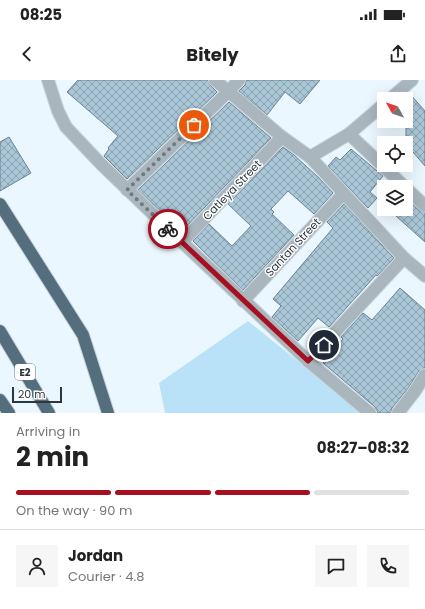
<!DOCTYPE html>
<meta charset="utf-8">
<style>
body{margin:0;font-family:Poppins,sans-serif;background:#f6f6f6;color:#222;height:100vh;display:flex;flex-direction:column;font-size:15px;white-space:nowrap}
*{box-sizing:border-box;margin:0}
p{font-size:13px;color:#767676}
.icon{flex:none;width:22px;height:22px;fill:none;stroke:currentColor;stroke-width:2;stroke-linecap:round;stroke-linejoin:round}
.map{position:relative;height:333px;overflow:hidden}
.drawer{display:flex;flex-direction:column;background:#fff;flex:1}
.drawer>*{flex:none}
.needle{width:26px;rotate:310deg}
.fabs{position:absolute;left:377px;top:12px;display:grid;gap:8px}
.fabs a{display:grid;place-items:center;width:36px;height:36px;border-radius:0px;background:#fff;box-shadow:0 4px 16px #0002;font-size:20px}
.scale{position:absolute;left:12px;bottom:10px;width:50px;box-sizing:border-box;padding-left:4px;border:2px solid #2b373d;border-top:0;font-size:11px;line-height:14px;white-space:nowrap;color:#2b373d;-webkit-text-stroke:3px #fff;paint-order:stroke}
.pin{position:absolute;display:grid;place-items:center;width:34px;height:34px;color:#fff;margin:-17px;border:2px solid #fff;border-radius:50%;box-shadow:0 1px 4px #0007}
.courier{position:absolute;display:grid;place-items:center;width:40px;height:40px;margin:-20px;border:3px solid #a71021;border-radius:50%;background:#fff;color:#222;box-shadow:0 1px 5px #0007}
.head em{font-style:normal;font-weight:700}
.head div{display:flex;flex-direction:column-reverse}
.head{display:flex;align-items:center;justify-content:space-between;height:68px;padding:0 16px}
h1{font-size:26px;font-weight:700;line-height:30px}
.bar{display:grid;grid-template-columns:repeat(4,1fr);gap:6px 4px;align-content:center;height:48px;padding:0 16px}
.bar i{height:5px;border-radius:3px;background:#e0e0e0}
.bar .active{background:#a71021}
.bar p{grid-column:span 4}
.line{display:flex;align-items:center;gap:10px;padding:0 16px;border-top:1px solid #e0e0e0}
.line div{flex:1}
.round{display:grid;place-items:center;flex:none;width:42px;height:42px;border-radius:0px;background:#f6f6f6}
.status{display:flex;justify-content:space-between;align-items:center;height:28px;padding:0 20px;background:#fff;direction:ltr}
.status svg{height:11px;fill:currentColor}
header{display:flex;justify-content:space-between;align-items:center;height:52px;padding:0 16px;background:#fff;font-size:18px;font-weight:700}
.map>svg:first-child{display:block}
.grass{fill:#b9e2f9}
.building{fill:url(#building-cross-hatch);stroke:#688292}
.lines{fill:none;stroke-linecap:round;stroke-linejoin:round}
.street-casing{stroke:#c8d4db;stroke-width:14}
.highway-casing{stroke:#c8d4db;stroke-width:14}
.street{stroke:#aab6be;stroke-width:12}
.highway{stroke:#546e7e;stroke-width:12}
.done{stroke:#6e7a81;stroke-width:4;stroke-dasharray:0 7.2}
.route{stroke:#a71021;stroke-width:5}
.labels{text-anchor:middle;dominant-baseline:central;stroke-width:3;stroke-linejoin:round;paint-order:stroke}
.shield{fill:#fff;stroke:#6b7377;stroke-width:1}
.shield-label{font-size:10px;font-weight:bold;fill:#2b373d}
.street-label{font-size:11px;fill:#2b373d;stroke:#fff}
</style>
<div class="status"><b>08:25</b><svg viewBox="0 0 49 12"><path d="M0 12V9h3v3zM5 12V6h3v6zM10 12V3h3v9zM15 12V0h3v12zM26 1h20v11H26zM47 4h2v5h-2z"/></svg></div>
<header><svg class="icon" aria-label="back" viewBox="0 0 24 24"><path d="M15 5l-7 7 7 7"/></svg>Bitely<svg class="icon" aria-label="share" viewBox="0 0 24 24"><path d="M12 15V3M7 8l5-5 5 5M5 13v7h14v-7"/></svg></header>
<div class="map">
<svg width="425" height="333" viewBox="0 0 425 333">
<defs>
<pattern id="building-cross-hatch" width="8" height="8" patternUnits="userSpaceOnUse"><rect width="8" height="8" fill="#aac7d8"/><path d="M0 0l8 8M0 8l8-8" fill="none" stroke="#8ba2b0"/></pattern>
</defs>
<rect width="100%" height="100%" fill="#ebf7fe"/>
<polygon class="grass" points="248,241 362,333 165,333 159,303"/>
<g class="building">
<polygon points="78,0 208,0 210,5 217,12 127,99 104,76 109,69 108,68 118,56 67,12"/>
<polygon points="246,0 320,0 300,24 285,12 267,35 239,11 245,5"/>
<polygon points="409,13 425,31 425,86 406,64 406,15"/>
<polygon points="229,22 271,58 182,151 138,110"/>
<polygon points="9,57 31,93 0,111 0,62"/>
<polygon points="283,67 294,75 318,97 333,113 314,134 288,111 271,129 274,132 272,134 294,155 243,210 193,161 209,144 232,166 251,146 228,124"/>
<polygon points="351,69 383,96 370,112 377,118 368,128 328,86 336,77 340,80"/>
<polygon points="409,121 420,131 425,133 425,162 396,136 402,129 406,129 406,125"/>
<polygon points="344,124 394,178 377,196 376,195 329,247 318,238 298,261 272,237 281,226 273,219 333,148 327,142"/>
<polygon points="400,208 425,230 425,288 419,291 409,307 392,328 391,333 378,333 375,327 323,283 343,259 341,257 363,233 372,240"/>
</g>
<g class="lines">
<g class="street-casing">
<g id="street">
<polyline points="48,0 58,31 66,47 101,84 182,162 308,281 370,333"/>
<polyline points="215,0 282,57 310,77 404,178 425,196"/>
<polyline points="390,19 412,0"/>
<polyline points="349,54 405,107"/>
<polyline points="310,77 349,54 384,24"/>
<polyline points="406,108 425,126"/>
<polyline points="127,110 228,12 239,0"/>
<polyline points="182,162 282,57"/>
<polyline points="243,221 343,114"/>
<polyline points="308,281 404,178"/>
<polyline points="398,333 415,311 425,295"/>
</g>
</g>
<g class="highway-casing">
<g id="highway">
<polyline points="0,124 83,255 108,333"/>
<polyline points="0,251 49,333"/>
<polyline points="0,320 9,333"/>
</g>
</g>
<use href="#street" class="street"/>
<use href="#highway" class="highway"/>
</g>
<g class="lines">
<polyline class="done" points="168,149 127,110 194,45"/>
<polyline class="route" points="168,149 308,281 324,265"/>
</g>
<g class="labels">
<rect class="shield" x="15" y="284" width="20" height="16" rx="3"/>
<g class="shield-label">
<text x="25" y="292">E2</text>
</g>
<g class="street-label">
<text transform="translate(232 110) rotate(-46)">Catleya Street</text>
<text transform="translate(293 167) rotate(-47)">Santan Street</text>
</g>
</g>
</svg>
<div class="fabs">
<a><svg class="needle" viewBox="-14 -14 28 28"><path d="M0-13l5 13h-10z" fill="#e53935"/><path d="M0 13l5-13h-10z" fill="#767676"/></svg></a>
<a><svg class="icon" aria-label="locate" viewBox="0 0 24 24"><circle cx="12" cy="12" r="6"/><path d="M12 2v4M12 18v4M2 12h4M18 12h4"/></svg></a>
<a><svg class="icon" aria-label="layers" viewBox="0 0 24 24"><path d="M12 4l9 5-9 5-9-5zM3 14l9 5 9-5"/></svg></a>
</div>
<div class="scale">20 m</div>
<div class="pin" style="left:194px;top:45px;background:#ea580c"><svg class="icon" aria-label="bag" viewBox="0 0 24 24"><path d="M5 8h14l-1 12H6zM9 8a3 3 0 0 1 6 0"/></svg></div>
<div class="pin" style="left:324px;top:265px;background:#1f2937"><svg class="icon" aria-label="home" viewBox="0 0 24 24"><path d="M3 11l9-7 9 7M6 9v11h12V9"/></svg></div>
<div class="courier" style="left:168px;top:149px"><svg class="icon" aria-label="bike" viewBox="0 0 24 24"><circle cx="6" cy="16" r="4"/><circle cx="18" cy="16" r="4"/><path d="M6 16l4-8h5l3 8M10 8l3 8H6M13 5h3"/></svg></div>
</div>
<section class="drawer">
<div class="head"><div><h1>2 min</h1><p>Arriving in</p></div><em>08:27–08:32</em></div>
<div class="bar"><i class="active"></i><i class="active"></i><i class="active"></i><i></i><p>On the way · 90 m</p></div>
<div class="line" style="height:72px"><a class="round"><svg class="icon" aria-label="person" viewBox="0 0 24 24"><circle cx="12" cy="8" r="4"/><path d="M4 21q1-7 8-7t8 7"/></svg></a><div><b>Jordan</b><p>Courier · 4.8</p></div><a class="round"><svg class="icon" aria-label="chat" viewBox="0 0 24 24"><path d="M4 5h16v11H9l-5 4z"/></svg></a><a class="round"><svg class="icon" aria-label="phone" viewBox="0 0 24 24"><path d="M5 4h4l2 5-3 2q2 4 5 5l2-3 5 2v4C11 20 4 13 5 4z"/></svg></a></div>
</section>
